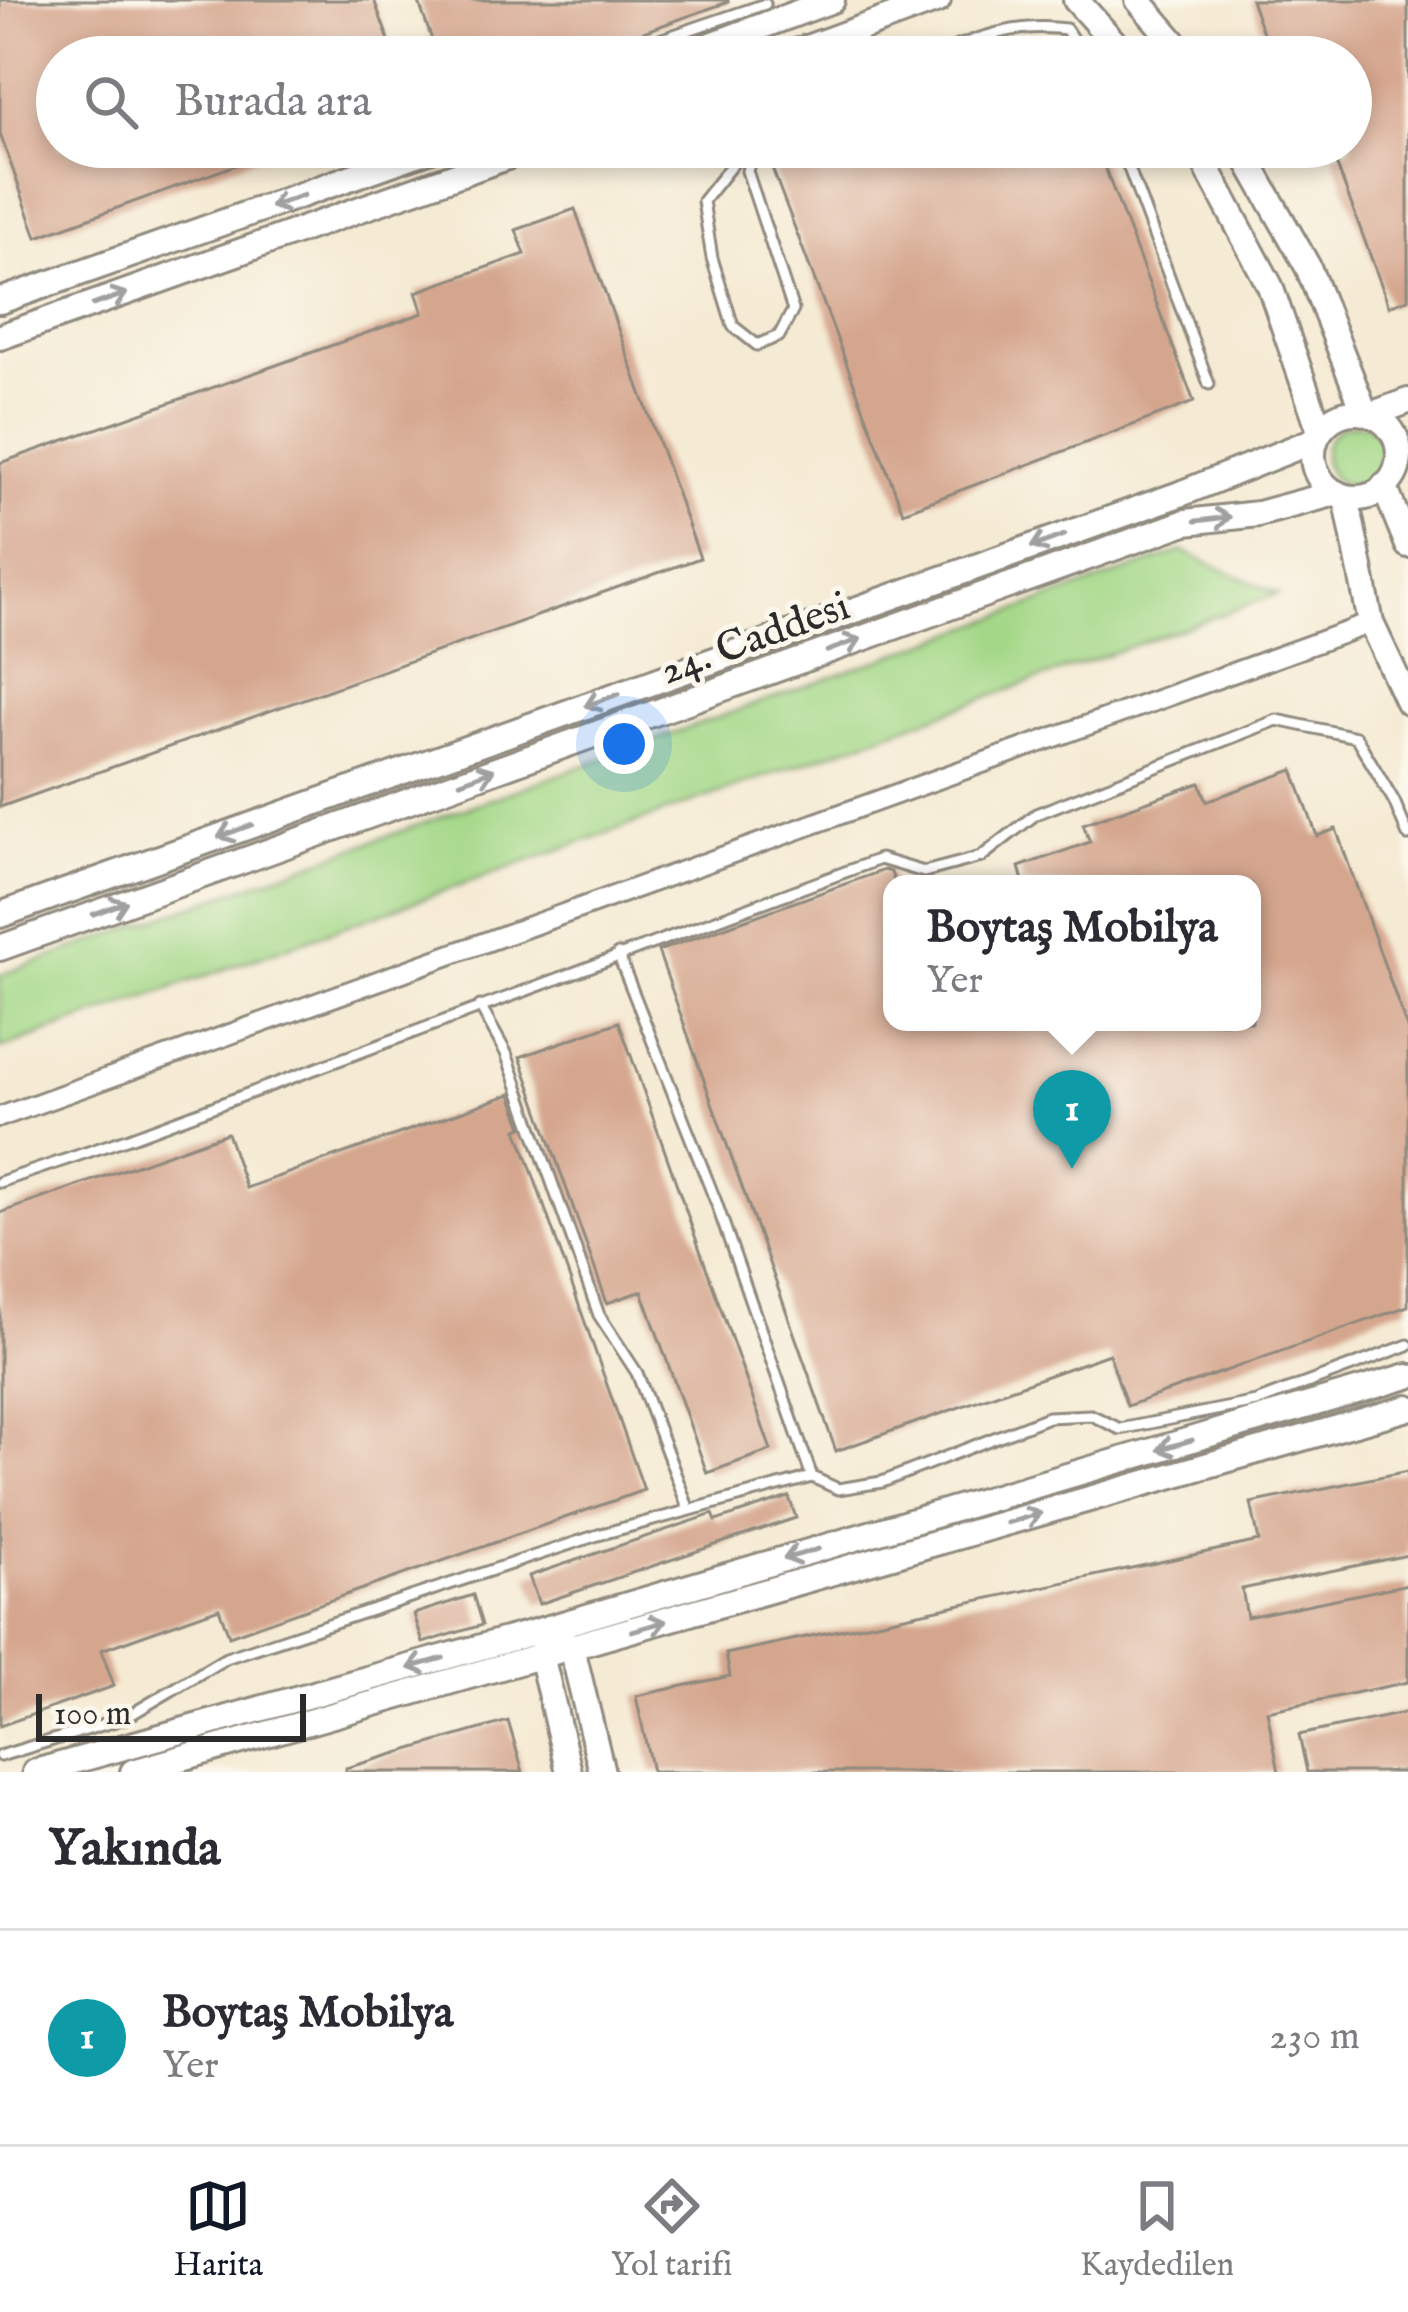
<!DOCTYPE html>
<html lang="tr">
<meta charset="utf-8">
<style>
body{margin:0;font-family:"IM FELL English",serif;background:#f7f7f7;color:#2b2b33}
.scale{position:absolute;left:36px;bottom:30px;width:270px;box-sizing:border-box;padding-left:12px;border:6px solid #2b2b2b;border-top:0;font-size:33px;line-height:42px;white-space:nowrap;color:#2b2b2b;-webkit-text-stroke:9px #fbf7ec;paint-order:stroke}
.you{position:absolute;left:624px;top:744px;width:42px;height:42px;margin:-30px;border:9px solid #fff;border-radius:50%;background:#1a73e8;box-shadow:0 0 0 18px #1a73e833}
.badge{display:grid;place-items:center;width:78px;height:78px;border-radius:50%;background:#111827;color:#fff;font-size:39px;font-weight:700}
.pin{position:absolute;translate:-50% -99px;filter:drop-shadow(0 3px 6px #0008)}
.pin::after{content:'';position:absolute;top:63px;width:42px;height:36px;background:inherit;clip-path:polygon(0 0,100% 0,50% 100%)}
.popup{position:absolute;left:883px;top:875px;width:378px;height:156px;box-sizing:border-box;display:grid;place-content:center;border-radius:24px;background:#fff;filter:drop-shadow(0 3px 9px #0005);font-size:39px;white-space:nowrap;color:#7c7c81}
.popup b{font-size:45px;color:#2b2b33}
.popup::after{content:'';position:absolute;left:50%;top:100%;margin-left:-24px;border:24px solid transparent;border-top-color:#fff}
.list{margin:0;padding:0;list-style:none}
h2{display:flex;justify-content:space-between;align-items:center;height:156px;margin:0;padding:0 48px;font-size:51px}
h2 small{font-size:39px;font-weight:400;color:#7c7c81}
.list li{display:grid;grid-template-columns:78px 1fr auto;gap:36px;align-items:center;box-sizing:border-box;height:216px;padding:0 48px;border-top:3px solid #e1e1e2}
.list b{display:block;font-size:45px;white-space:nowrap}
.list p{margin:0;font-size:39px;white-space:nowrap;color:#7c7c81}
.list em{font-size:39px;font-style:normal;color:#7c7c81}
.icon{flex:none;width:66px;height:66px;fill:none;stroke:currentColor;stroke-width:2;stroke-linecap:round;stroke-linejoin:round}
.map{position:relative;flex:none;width:1408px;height:1772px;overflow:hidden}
.search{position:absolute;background:#fff;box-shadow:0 6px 18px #0003;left:36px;right:36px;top:36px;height:132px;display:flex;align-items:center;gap:30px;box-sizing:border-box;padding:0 42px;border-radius:66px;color:#7c7c81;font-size:45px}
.sheet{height:372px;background:#fff}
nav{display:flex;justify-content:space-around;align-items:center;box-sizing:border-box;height:168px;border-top:3px solid #e1e1e2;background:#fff;font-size:33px;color:#7c7c81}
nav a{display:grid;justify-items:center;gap:6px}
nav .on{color:#111827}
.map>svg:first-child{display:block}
</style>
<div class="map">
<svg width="1408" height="1772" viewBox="0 0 1408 1772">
<rect width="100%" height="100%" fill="#fbf7ec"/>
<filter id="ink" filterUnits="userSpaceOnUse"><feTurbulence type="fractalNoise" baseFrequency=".00833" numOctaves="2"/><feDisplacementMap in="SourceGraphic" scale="24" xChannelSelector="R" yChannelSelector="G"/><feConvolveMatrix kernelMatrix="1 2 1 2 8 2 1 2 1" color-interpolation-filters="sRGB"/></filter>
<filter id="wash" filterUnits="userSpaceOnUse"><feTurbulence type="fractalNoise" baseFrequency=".004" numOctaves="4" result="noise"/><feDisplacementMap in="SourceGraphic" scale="48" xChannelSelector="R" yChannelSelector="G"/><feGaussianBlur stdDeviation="2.7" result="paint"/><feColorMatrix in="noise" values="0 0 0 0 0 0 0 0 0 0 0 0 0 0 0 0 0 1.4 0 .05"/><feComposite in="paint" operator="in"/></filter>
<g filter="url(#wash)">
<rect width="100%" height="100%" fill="#f5ead3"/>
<g fill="#a4d888" stroke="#68825a" stroke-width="3">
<circle cx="1355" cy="455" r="31"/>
<polygon points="1182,551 1278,594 0,1049 0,975"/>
</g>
<g id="blocks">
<g fill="#d5a68e">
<polygon points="0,0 374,0 395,57 57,57 57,147 280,149 37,237 0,134"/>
<polygon points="418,0 728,0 728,2 573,57 438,57"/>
<polygon points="1251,0 1408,0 1408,299 1389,306 1333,155 1351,149 1351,57 1272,57"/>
<polygon points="803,147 1097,147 1194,402 903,512 769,160"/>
<polygon points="575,209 700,558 0,807 0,463 423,313 416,292 525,254 516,230"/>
<polygon points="1293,770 1317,836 1336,829 1408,1031 1408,1306 1127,1406 1109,1354 836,1451 658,951 884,870 891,872 895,884 892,884 892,1022 1252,1022 1252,884 1024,884 1019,867 1090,842 1083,824 1200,783 1207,801"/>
<polygon points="619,1022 771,1450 707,1473 642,1291 607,1303 520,1057"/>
<polygon points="511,1094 523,1127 517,1129 644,1490 229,1636 219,1608 101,1650 114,1686 0,1726 0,1213 227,1133 246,1188"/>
<polygon points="1408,1471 1408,1555 1242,1589 1247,1617 1408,1584 1408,1682 1267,1711 1279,1772 652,1772 636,1696 730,1676 726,1654 1259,1541 1251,1503"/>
<polygon points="789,1497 796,1518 539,1604 529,1576 713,1514 716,1521"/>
<polygon points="473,1595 482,1625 423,1643 414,1614"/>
<polygon points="1408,1712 1408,1772 1307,1772 1299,1735"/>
<polygon points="508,1721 523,1772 346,1772 346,1768"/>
</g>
</g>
</g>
<g filter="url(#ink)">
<use href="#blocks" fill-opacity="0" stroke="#908a7f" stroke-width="3"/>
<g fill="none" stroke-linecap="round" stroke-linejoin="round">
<defs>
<g id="service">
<polyline points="609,57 765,4"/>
<path d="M930 57C976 38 1016 22 1066 29L1084 57"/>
<polygon points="754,147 747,171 793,310 779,336 757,345 733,326 712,258 703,201 734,162"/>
<polyline points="1121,147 1209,384"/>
<polyline points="618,954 716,1202 812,1477"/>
<polyline points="480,1006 506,1053 599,1315 637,1373 689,1510"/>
<polyline points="0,1182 129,1138 880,859 924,872 981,857 1036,814 1277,720 1356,737 1394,801 1408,835"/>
<polyline points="0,1756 125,1718 226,1658 598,1535 812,1477 838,1489 882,1482 1048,1417 1091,1415 1120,1429 1256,1402 1408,1345"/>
</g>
<polyline id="minor" points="0,1117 1371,623"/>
<g id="tertiary">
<polyline points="1076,0 1127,57"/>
<polyline points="1138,0 1187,57"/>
<polyline points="679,57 832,0"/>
<polyline points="782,57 938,0"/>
<polyline points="1196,147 1270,286 1320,431"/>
<polyline points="1240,147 1308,267 1365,413"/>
<polyline points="0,301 437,147"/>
<polyline points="0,337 535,147"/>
<circle cx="1356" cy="455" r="43"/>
<polyline points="1370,415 1408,401"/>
<polyline points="1384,486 1408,545"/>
<polyline points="1346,497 1371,623 1408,702"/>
<polyline points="0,915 1180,494 1315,440"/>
<polyline points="0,948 1186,522 1258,514 1336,493"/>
<polyline points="35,1772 549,1628 1408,1376"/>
<polyline points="133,1772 1408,1408"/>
<polyline points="569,1772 541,1655 549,1628 572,1648 602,1772"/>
</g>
</defs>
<use href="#service" stroke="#908a7f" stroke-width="15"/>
<use href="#minor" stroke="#908a7f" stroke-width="24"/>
<use href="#tertiary" stroke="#908a7f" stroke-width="30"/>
<use href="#service" stroke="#fff" stroke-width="9"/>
<use href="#minor" stroke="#fff" stroke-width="18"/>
<use href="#tertiary" stroke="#fff" stroke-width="24"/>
</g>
<defs><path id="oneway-shaft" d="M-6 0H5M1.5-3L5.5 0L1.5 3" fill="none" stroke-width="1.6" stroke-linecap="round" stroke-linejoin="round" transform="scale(3)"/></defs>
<g stroke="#a0a0a0">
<use href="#oneway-shaft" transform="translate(287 201) rotate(161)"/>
<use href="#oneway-shaft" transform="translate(110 299) rotate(-19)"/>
<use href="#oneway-shaft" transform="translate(1213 519) rotate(-7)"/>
<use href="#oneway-shaft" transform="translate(1048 541) rotate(160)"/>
<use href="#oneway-shaft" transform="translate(844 645) rotate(-20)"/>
<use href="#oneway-shaft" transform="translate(602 700) rotate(160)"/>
<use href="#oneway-shaft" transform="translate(477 776) rotate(-20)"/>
<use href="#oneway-shaft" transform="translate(235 831) rotate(160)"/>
<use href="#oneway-shaft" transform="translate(110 908) rotate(-20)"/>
<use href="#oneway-shaft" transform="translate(1175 1445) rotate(164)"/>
<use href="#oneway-shaft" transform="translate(1024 1518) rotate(-16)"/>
<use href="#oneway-shaft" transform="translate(801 1554) rotate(164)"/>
<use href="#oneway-shaft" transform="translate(649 1626) rotate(-16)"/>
<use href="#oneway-shaft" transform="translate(426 1663) rotate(164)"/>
</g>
</g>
<g text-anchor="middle" stroke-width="10" stroke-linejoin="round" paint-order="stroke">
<g font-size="42" fill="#2b2b2b" stroke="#fbf7ec">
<text transform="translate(754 636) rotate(-20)" y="15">24. Caddesi</text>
</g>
</g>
</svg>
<div class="scale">100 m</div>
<div class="you"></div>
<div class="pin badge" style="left:1072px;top:1169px;background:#0f9aa8">1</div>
<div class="popup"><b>Boytaş Mobilya</b>Yer</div>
<div class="search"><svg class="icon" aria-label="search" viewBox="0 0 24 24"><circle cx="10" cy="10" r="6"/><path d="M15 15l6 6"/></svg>Burada ara</div>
</div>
<section class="sheet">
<h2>Yakında<small></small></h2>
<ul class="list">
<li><span class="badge" style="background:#0f9aa8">1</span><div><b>Boytaş Mobilya</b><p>Yer</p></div><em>230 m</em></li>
</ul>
</section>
<nav>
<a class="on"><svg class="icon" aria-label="map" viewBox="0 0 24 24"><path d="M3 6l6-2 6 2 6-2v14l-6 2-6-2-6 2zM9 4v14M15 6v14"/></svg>Harita</a>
<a><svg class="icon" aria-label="directions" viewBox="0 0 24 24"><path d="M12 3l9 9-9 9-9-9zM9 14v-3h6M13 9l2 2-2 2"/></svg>Yol tarifi</a>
<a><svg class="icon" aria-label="saved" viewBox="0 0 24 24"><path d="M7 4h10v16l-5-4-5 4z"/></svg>Kaydedilen</a>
</nav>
